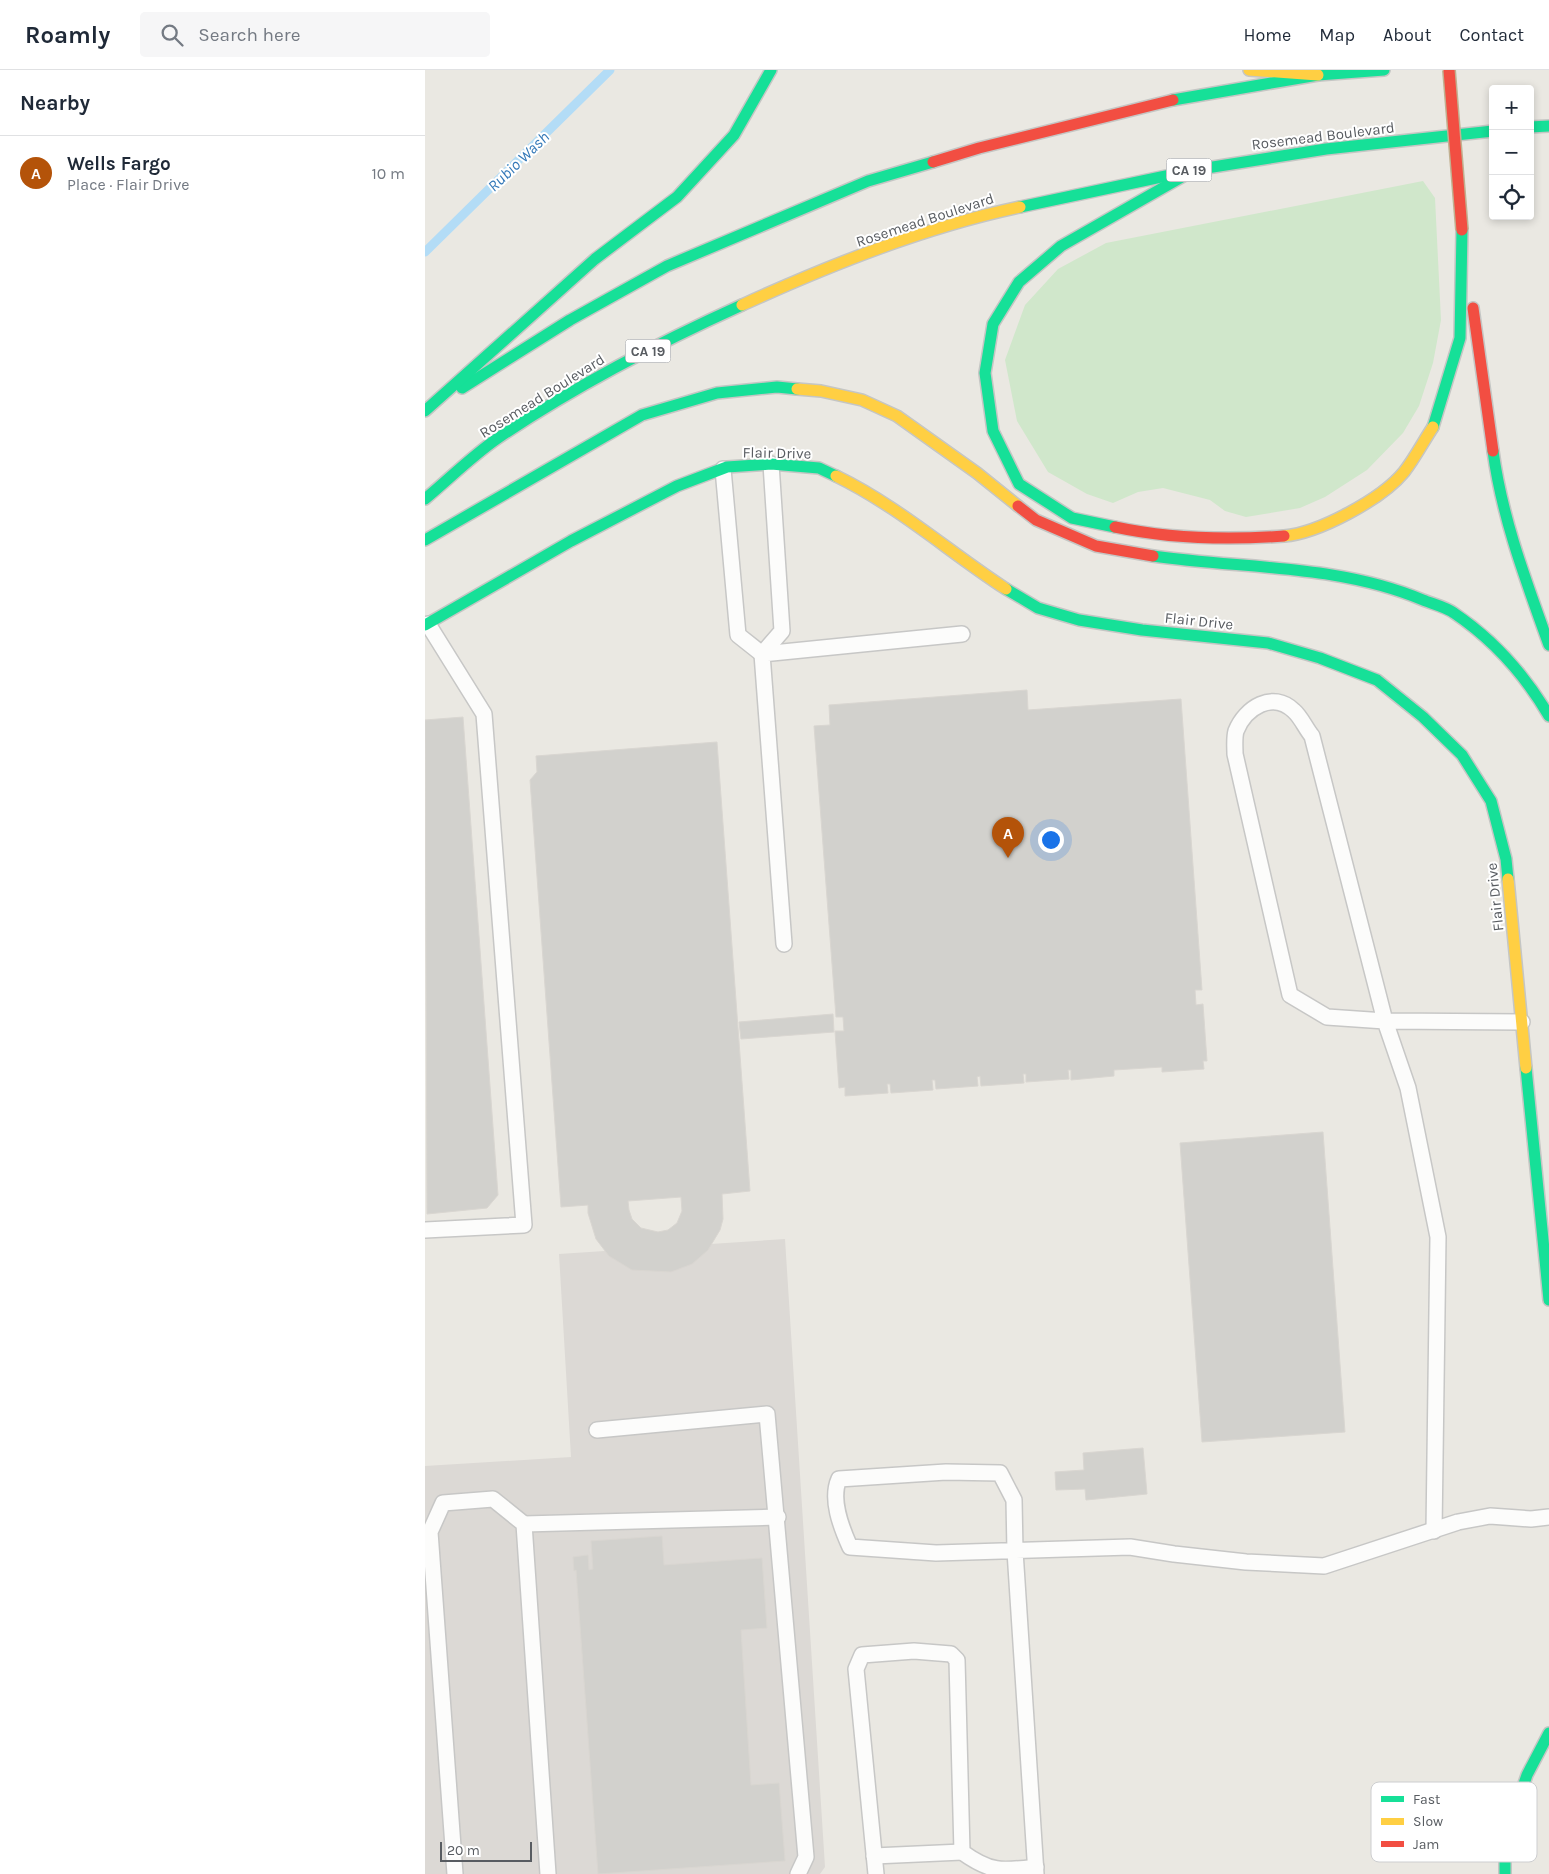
<!DOCTYPE html>
<meta charset="utf-8">
<style>
body{margin:0;font-family:Karla,sans-serif;background:#f6f6f7;color:#1f2937}
.controls{position:absolute;right:15px;top:15px;display:grid;overflow:hidden;border-radius:5px;box-shadow:0 2px 8px #0003}
.controls button{width:45px;height:45px;display:grid;place-items:center;padding:0;border:0;border-bottom:1px solid #e0e1e3;background:#fff;color:#1f2937;font:25px sans-serif}
.scale{position:absolute;left:15px;bottom:12px;width:92px;box-sizing:border-box;padding-left:5px;border:2px solid #585c61;border-top:0;font-size:14px;line-height:18px;white-space:nowrap;color:#585c61;-webkit-text-stroke:4px #fff;paint-order:stroke}
.you{position:absolute;left:625px;top:769px;width:18px;height:18px;margin:-12px;border:4px solid #fff;border-radius:50%;background:#1a73e8;box-shadow:0 0 0 8px #1a73e833}
.badge{display:grid;place-items:center;width:32px;height:32px;border-radius:50%;background:#b45309;color:#fff;font-size:16px;font-weight:700}
.pin{position:absolute;translate:-50% -41px;filter:drop-shadow(0 1px 2px #0008)}
.pin::after{content:'';position:absolute;top:26px;width:18px;height:15px;background:inherit;clip-path:polygon(0 0,100% 0,50% 100%)}
.list{margin:0;padding:0;list-style:none}
h2{display:flex;justify-content:space-between;align-items:center;height:65px;margin:0;padding:0 20px;font-size:21px}
h2 small{font-size:16px;font-weight:400;color:#747a83}
.list li{display:grid;grid-template-columns:32px 1fr auto;gap:15px;align-items:center;box-sizing:border-box;height:75px;padding:0 20px;border-top:1px solid #e0e1e3}
.list b{display:block;font-size:19px;white-space:nowrap}
.list p{margin:0;font-size:16px;white-space:nowrap;color:#747a83}
.list em{font-size:16px;font-style:normal;color:#747a83}
.icon{flex:none;width:28px;height:28px;fill:none;stroke:currentColor;stroke-width:2;stroke-linecap:round;stroke-linejoin:round}
.map{position:relative;flex:none;width:1124px;height:1804px;overflow:hidden}
header{display:flex;align-items:center;gap:30px;box-sizing:border-box;height:70px;padding:0 25px;background:#fff;border-bottom:1px solid #e0e1e3}
header strong{font-size:24px}
nav{display:flex;gap:28px;margin-inline-start:auto;font-size:18px}
.search{width:350px;height:45px;background:#f6f6f7;display:flex;align-items:center;gap:12px;box-sizing:border-box;padding:0 18px;border-radius:5px;color:#747a83;font-size:19px}
main{display:flex}
aside{flex:1;background:#fff}
.map>svg:first-child{display:block}
</style>
<header>
<strong>Roamly</strong>
<div class="search"><svg class="icon" aria-label="search" viewBox="0 0 24 24"><circle cx="10" cy="10" r="6"/><path d="M15 15l6 6"/></svg>Search here</div>
<nav><a>Home</a><a>Map</a><a>About</a><a>Contact</a></nav>
</header>
<main>
<aside>
<h2>Nearby<small></small></h2>
<ul class="list">
<li><span class="badge">A</span><div><b>Wells Fargo</b><p>Place · Flair Drive</p></div><em>10 m</em></li>
</ul>
</aside>
<div class="map">
<svg width="1124" height="1804" viewBox="0 0 1124 1804">
<rect width="100%" height="100%" fill="#eae8e2"/>
<polygon fill="#dcd9d5" points="360,1169 400,1797 395,1804 0,1804 0,1396 146,1387 134,1184"/>
<polygon fill="#d0e7cb" points="998,111 1010,128 1016,250 1008,293 994,336 978,363 942,400 900,427 875,438 821,447 800,441 785,430 738,418 713,422 688,433 662,424 623,402 592,351 580,290 600,235 633,199 681,173"/>
<g fill="none" stroke-linecap="round" stroke-linejoin="round">
<polyline stroke="#b3dcf6" stroke-width="9" points="0,182 185,0"/>
</g>
<g fill="#d2d1cd" stroke="#d9d6d1" fill-rule="evenodd">
<polygon points="602,620 603,640 756,629 777,920 770,920 771,935 778,934 782,991 778,991 779,999 737,1002 737,997 689,1000 689,1006 646,1010 646,1000 643,1000 644,1009 601,1012 601,1004 598,1004 599,1013 556,1016 555,1006 552,1007 553,1016 511,1019 510,1010 507,1010 508,1020 466,1023 465,1014 462,1014 463,1023 420,1026 420,1017 414,1018 410,961 419,961 418,947 411,947 389,656 405,655 404,635"/>
<polygon points="38,647 73,1125 62,1138 2,1144 0,650"/>
<path d="M292 672 325 1121 297 1124 298 1149 295 1160 283 1180 267 1194 246 1202 207 1200 184 1186 171 1169 163 1143V1135L136 1137 105 710 112 702 111 686ZM256 1127 257 1141 252 1153 243 1160 233 1162 216 1158 207 1149 204 1140 203 1131Z"/>
<polygon points="408,944 409,962 316,969 314,952"/>
<polygon points="898,1062 920,1362 777,1372 755,1073"/>
<polygon points="718,1378 722,1424 661,1430 660,1419 631,1420 630,1402 659,1400 658,1383"/>
<polygon points="237,1466 239,1495 337,1488 342,1558 316,1560 326,1715 354,1713 360,1791 173,1804 151,1500 149,1501 148,1487 163,1485 164,1500 168,1499 166,1471"/>
</g>
<g fill="none" stroke-linecap="round" stroke-linejoin="round">
<defs>
<g id="lane">
<polyline points="298,399 313,565 337,584 357,561 346,394"/>
<polyline points="359,874 337,584 537,564"/>
<polyline points="0,1160 99,1155 59,644 3,554"/>
<polyline points="172,1360 342,1344 381,1787 373,1804"/>
<polyline points="99,1454 353,1447"/>
<path d="M1009 1461 1013 1167 983 1018 960 951 887 666C881 659 876 647 869 641 848 620 820 638 811 661 809 668 810 677 810 684L865 925 902 947 960 951 1097 952"/>
<polyline points="449,1786 537,1782"/>
<polyline points="30,1804 5,1462 18,1433 68,1429 99,1454 123,1804"/>
<path d="M451 1804 431 1599 437 1585 489 1581 526 1584 532 1590 537 1782C566 1803 577 1801 611 1797"/>
<path d="M611 1804 590 1481 589 1430 575 1403 521 1402 414 1409C405 1429 416 1457 425 1477L511 1483 705 1477 749 1484 821 1492 899 1496 1033 1452 1065 1446 1106 1449 1124 1447"/>
</g>
<g id="fast">
<polyline points="748,30 893,5 959,0"/>
<polyline points="1105,57 1124,56"/>
<polyline points="595,137 769,100 901,79 1068,61"/>
<polyline points="37,318 145,250 242,196 443,111 508,92"/>
<polyline points="0,341 170,189 252,127 309,65 346,0"/>
<polyline points="1008,357 1035,268 1037,160"/>
<path d="M1068 381C1077 448 1101 511 1124 575"/>
<path d="M0 429C24 409 47 386 73 368 150 316 233 273 317 235"/>
<polyline points="690,457 647,448 594,414 568,361 560,303 568,254 594,212 636,176 769,100"/>
<polyline points="0,470 217,345 292,323 352,317 372,319"/>
<path d="M728 486C818 499 913 494 998 530 1008 534 1021 537 1029 543 1069 570 1100 605 1124 646"/>
<polyline points="581,519 613,538 654,550 717,560 843,573 895,588 952,610 998,647 1037,685 1066,731 1081,789 1083,809"/>
<polyline points="0,555 146,471 252,416 302,397 346,394 394,398 411,406"/>
<polyline points="1101,998 1124,1230"/>
<polyline points="1080,1804 1080,1769 1102,1705 1124,1663"/>
</g>
<g id="slow">
<polyline points="824,0 893,5"/>
<path d="M317 235C405 195 500 157 595 137"/>
<polyline points="372,319 396,321 437,330 472,346 552,403 593,436"/>
<path d="M411 406C473 436 524 482 581 519"/>
<path d="M859 466C894 463 957 429 979 402 990 388 998 372 1008 357"/>
<polyline points="1083,809 1101,998"/>
</g>
<g id="jam">
<polyline points="508,92 554,78 748,30"/>
<polyline points="1048,238 1068,381"/>
<polyline points="593,436 611,450 671,476 728,486"/>
<path d="M690 457C746 469 803 470 859 466"/>
</g>
</defs>
<use href="#lane" stroke="#c7c7c6" stroke-width="18"/>
<use href="#fast" stroke="#c5c6c4" stroke-width="14"/>
<use href="#slow" stroke="#c5c6c4" stroke-width="14"/>
<use href="#jam" stroke="#c5c6c4" stroke-width="14"/>
<use href="#lane" stroke="#fcfcfb" stroke-width="15"/>
<use href="#fast" stroke="#16e098" stroke-width="11"/>
<use href="#slow" stroke="#ffcf43" stroke-width="11"/>
<use href="#jam" stroke="#f24e42" stroke-width="11"/>
<defs>
<polyline id="jam-bridge" points="1024,0 1037,160"/>
</defs>
<use href="#jam-bridge" stroke="#c1b090" stroke-width="14" stroke-linecap="butt"/>
<use href="#jam-bridge" stroke="#f24e42" stroke-width="11"/>
</g>
<g text-anchor="middle" stroke-width="4" stroke-linejoin="round" paint-order="stroke">
<g fill="#fff" stroke="#8a8d90" stroke-width="1">
<rect x="741.5" y="88.5" width="45" height="23" rx="4"/>
<rect x="200.5" y="269.5" width="45" height="23" rx="4"/>
</g>
<g font-size="14" font-weight="bold" fill="#585c61">
<text x="764" y="105">CA 19</text>
<text x="223" y="286">CA 19</text>
</g>
<g font-size="15" fill="#585c61" stroke="#fff">
<text transform="translate(898 66) rotate(-7)" y="5">Rosemead Boulevard</text>
<text transform="translate(500 150) rotate(-18)" y="5">Rosemead Boulevard</text>
<text transform="translate(117 326) rotate(-32)" y="5">Rosemead Boulevard</text>
<text transform="translate(352 383) rotate(1)" y="5">Flair Drive</text>
<text transform="translate(774 551) rotate(6)" y="5">Flair Drive</text>
<text transform="translate(1070 827) rotate(-96)" y="5">Flair Drive</text>
</g>
<g font-size="16" font-style="italic" fill="#3378b8" stroke="#fff">
<text transform="translate(93 91) rotate(-44)" y="6">Rubio Wash</text>
</g>
</g>
<rect x="946" y="1712" width="166" height="80" rx="8" fill="#fff" stroke="#cdced0" stroke-width="1"/>
<rect x="956" y="1726" width="23" height="6" fill="#16e098"/>
<rect x="956" y="1748" width="23" height="7" fill="#ffcf43"/>
<rect x="956" y="1771" width="23" height="6" fill="#f24e42"/>
<g font-size="14" fill="#585c61">
<text x="988" y="1734">Fast</text>
<text x="988" y="1756">Slow</text>
<text x="988" y="1779">Jam</text>
</g>
</svg>
<div class="controls">
<button>+</button>
<button>−</button>
<button><svg class="icon" aria-label="locate" viewBox="0 0 24 24"><circle cx="12" cy="12" r="6"/><path d="M12 2v4M12 18v4M2 12h4M18 12h4"/></svg></button>
</div>
<div class="scale">20 m</div>
<div class="you"></div>
<div class="pin badge" style="left:583px;top:788px">A</div>
</div>
</main>
